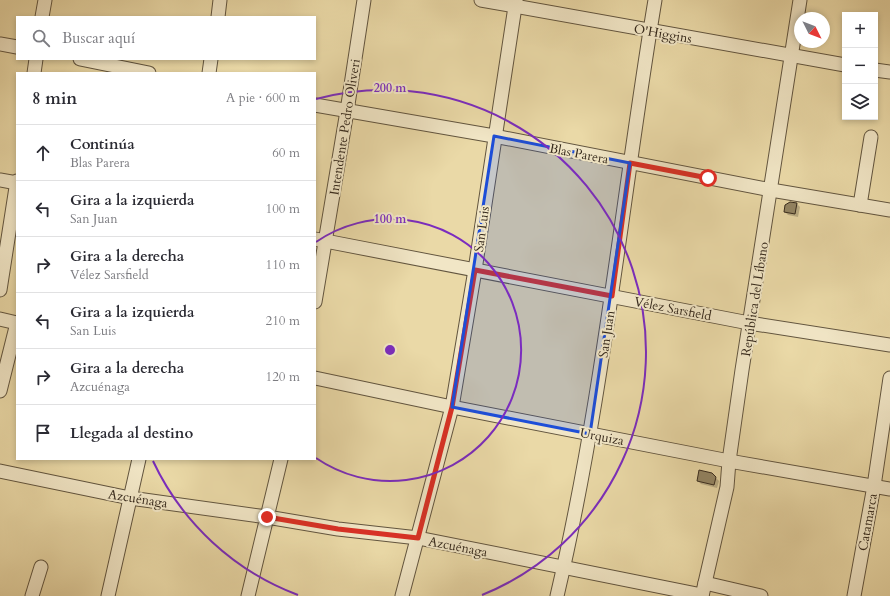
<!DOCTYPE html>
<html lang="es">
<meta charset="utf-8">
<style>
body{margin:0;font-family:Cardo,serif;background:#f7f7f7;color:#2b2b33}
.controls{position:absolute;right:12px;top:12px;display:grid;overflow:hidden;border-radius:0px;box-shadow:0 2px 6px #0003}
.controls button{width:36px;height:36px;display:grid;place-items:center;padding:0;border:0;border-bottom:1px solid #e1e1e2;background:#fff;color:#2b2b33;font:20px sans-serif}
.compass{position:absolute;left:794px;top:12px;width:36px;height:36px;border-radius:50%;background:#fff;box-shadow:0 2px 6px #0003;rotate:132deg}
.stop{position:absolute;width:12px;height:12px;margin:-9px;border:3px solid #d93025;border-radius:50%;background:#fff}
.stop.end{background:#d93025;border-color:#fff;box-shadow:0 1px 4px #0008}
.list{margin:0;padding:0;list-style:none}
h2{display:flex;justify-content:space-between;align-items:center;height:52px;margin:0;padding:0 16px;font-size:17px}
h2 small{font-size:13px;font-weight:400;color:#7c7c81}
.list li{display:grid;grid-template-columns:26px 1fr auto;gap:12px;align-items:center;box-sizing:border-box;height:56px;padding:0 16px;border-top:1px solid #e1e1e2}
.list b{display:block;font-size:15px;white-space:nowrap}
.list p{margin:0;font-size:13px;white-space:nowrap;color:#7c7c81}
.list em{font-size:13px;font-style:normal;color:#7c7c81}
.icon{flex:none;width:22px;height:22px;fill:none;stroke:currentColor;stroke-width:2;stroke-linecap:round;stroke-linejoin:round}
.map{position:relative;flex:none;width:890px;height:596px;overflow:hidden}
.search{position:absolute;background:#fff;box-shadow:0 2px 6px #0003;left:16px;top:16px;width:300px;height:44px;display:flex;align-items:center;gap:10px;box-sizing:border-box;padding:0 14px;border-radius:0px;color:#7c7c81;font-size:15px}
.panel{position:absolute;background:#fff;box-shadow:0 2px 6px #0003;left:16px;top:72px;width:300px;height:388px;border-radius:0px}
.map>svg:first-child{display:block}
</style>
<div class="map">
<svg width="890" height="596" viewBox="0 0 890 596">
<rect width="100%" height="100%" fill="#ead9a7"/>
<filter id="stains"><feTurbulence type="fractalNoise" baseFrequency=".005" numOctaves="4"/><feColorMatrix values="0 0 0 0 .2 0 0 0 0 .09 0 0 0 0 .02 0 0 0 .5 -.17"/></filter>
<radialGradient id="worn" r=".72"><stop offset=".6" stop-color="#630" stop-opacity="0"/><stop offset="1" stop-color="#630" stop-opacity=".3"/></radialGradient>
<g fill="#0003">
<polygon points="790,203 797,204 800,207 798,217 788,215 785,212"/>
<polygon points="715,477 719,481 717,488 701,484 698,481"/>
</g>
<g fill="#938564" stroke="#35291c">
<polygon points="790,202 797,203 795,214 784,212 785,205"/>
<polygon points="699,470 712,473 716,477 714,485 697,481"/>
</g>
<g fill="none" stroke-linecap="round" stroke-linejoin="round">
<defs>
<g id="minor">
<polyline points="481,0 845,65"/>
<polyline points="42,17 45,0"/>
<polyline points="218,17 220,0"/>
<polyline points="0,44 17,47"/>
<polyline points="80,59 149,73"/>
<polyline points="875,70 890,72"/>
<polyline points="34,73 36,59"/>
<polyline points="209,73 211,59"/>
<polyline points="315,105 494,136 771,190 890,210"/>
<polyline points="0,180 17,183"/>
<polyline points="860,205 871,137"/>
<polyline points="315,239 749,323 890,345"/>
<polyline points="0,290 17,181"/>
<polyline points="315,302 347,111 364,0"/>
<polyline points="0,319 17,323"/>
<polyline points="315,378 452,407 729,461 890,489"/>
<polyline points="0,391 17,323"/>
<polyline points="0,471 130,498 267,517 338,529 418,538 702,595"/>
<polyline points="705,583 761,596"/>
<polyline points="32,596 41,567"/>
<polyline points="108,596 139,459"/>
<polyline points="248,596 281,459"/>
<polyline points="402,596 452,407 475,270 516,0"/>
<path d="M557 596C603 400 622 199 655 0"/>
<polyline points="702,596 727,487 729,461 742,370 800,0"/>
<polyline points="854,596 874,486 890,378"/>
</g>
</defs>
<use href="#minor" stroke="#62553f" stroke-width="15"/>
<use href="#minor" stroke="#f1e6c6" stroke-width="13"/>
</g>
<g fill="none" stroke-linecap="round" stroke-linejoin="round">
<polyline stroke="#d93025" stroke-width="5" points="267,517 338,529 418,538 452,407 475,270 612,296 630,163 708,178"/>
</g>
<path fill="#1d4ed8" fill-opacity="0.2" stroke="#1d4ed8" stroke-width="3" stroke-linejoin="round" d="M494 136 630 163 590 434 452 407Z"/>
<g fill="none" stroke="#7b2cbf" stroke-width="2">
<path d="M316 242A131 131 0 1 1 316 458"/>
<path d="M298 595A262 262 0 0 1 153 461M316 99A262 262 0 0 1 482 595"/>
</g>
<g text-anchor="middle" stroke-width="4" stroke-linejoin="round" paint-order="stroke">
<g font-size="13" fill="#35291c" stroke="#f1e6c6">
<text transform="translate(663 33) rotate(10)" y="5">O'Higgins</text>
<text transform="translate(344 127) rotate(-81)" y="5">Intendente Pedro Oliveri</text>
<text transform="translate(579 153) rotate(11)" y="5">Blas Parera</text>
<text transform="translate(481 229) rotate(-82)" y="5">San Luis</text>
<text transform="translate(754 299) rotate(-81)" y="5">República del Líbano</text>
<text transform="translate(673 308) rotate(11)" y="5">Vélez Sarsfield</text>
<text transform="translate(606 334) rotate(-81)" y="5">San Juan</text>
<text transform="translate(602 436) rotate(11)" y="5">Urquiza</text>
<text transform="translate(138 498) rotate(9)" y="5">Azcuénaga</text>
<text transform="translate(867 522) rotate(-80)" y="5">Catamarca</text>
<text transform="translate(458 546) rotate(11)" y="5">Azcuénaga</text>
</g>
</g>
<circle cx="390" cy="350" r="6" fill="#7b2cbf" stroke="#f1e6c6" stroke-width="2"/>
<g font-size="12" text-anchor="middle" font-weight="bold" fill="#7b2cbf" stroke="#f1e6c6" stroke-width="4" stroke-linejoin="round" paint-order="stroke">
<text x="390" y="92">200 m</text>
<text x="390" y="223">100 m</text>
</g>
<rect width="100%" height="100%" filter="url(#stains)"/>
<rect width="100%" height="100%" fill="url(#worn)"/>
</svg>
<div class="controls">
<button>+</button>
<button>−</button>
<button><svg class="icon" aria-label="layers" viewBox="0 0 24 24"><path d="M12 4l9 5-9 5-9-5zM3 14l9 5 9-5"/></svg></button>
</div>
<svg class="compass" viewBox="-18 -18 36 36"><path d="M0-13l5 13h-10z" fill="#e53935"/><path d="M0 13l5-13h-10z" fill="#7c7c81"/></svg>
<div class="stop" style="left:708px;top:178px"></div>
<div class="stop end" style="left:267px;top:517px"></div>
<div class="search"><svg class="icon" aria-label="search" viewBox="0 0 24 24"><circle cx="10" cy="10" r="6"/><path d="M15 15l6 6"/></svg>Buscar aquí</div>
<section class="panel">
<h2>8 min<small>A pie · 600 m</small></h2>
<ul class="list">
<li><svg class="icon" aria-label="ahead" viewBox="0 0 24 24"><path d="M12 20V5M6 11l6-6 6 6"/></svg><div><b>Continúa</b><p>Blas Parera</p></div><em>60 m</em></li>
<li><svg class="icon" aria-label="left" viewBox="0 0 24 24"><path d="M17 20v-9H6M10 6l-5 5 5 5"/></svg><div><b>Gira a la izquierda</b><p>San Juan</p></div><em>100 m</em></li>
<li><svg class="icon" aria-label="right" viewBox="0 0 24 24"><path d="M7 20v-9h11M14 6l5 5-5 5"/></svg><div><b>Gira a la derecha</b><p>Vélez Sarsfield</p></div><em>110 m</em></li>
<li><svg class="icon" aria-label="left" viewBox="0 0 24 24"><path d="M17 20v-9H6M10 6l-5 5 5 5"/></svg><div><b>Gira a la izquierda</b><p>San Luis</p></div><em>210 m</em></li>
<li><svg class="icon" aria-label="right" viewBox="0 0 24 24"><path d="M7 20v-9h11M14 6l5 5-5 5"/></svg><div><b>Gira a la derecha</b><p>Azcuénaga</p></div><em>120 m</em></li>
<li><svg class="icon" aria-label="arrive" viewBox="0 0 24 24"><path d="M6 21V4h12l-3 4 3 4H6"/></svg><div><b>Llegada al destino</b></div></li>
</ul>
</section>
</div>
